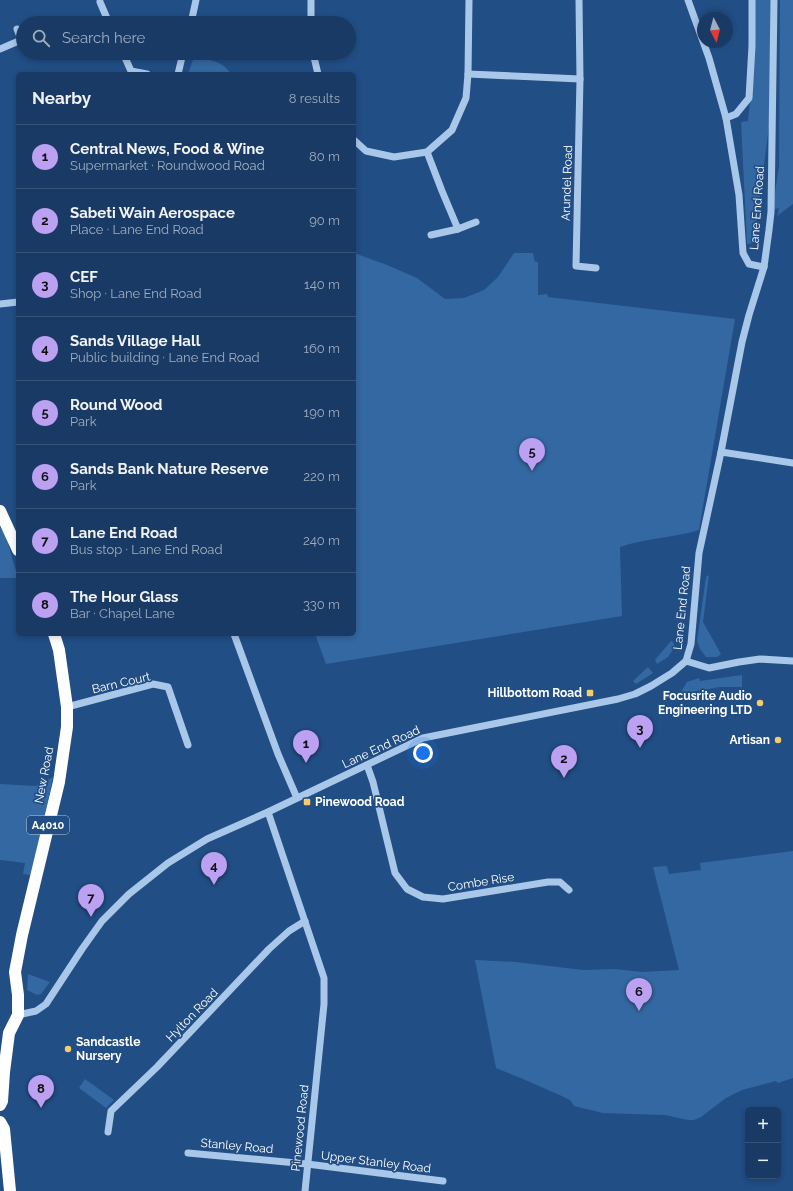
<!DOCTYPE html>
<meta charset="utf-8">
<style>
body{margin:0;font-family:Raleway,sans-serif;background:#22416a;color:#f1f3f6}
.controls{position:absolute;right:12px;bottom:12px;display:grid;overflow:hidden;border-radius:6px;box-shadow:0 2px 6px #0003}
.controls button{width:36px;height:36px;display:grid;place-items:center;padding:0;border:0;border-bottom:1px solid #375478;background:#193a64;color:#f1f3f6;font:20px sans-serif}
.compass{position:absolute;left:697px;top:12px;width:36px;height:36px;border-radius:50%;background:#193a64;box-shadow:0 2px 6px #0003;rotate:173deg}
.you{position:absolute;left:423px;top:753px;width:14px;height:14px;margin:-10px;border:3px solid #fff;border-radius:50%;background:#1a73e8;box-shadow:0 0 0 6px #1a73e833}
.badge{display:grid;place-items:center;width:26px;height:26px;border-radius:50%;background:#bca0f2;color:#111;font-size:13px;font-weight:700}
.pin{position:absolute;translate:-50% -33px;filter:drop-shadow(0 1px 2px #0008)}
.pin::after{content:'';position:absolute;top:21px;width:14px;height:12px;background:inherit;clip-path:polygon(0 0,100% 0,50% 100%)}
.list{margin:0;padding:0;list-style:none}
h2{display:flex;justify-content:space-between;align-items:center;height:52px;margin:0;padding:0 16px;font-size:17px}
h2 small{font-size:13px;font-weight:400;color:#9fadbf}
.list li{display:grid;grid-template-columns:26px 1fr auto;gap:12px;align-items:center;box-sizing:border-box;height:64px;padding:0 16px;border-top:1px solid #375478}
.list b{display:block;font-size:15px;white-space:nowrap}
.list p{margin:0;font-size:13px;white-space:nowrap;color:#9fadbf}
.list em{font-size:13px;font-style:normal;color:#9fadbf}
.icon{flex:none;width:22px;height:22px;fill:none;stroke:currentColor;stroke-width:2;stroke-linecap:round;stroke-linejoin:round}
.map{position:relative;flex:none;width:793px;height:1191px;overflow:hidden}
.search{position:absolute;background:#193a64;box-shadow:0 2px 6px #0003;left:16px;top:16px;width:340px;height:44px;display:flex;align-items:center;gap:10px;box-sizing:border-box;padding:0 14px;border-radius:22px;color:#9fadbf;font-size:15px}
.panel{position:absolute;background:#193a64;box-shadow:0 2px 6px #0003;left:16px;top:72px;width:340px;height:564px;border-radius:6px}
.map>svg:first-child{display:block}
</style>
<div class="map">
<svg width="793" height="1191" viewBox="0 0 793 1191">
<rect width="100%" height="100%" fill="#214e85"/>
<g fill="#3468a2">
<polygon points="755,0 771,0 770,118 754,243 747,244 741,122 748,121 753,71"/>
<polygon points="780,0 793,0 793,204 777,216 779,208 772,210 779,167"/>
<path d="M194 57C209 60 222 60 231 74H188Z"/>
<path d="M354 253 387 265 417 278 445 299 464 298 484 290 498 277 514 253H533L535 262H538V295L547 294 548 297 735 319 699 530C673 538 646 538 620 547L622 616 326 664 315 634H354Z"/>
<polygon points="0,527 5,533 18,578 0,578"/>
<polygon points="709,575 703,622 721,654 717,657 706,657 700,649 697,641 706,577"/>
<polygon points="671,641 673,642 675,647 668,657 657,664 655,660"/>
<polygon points="648,667 653,673 636,684 633,681"/>
<polygon points="742,675 742,687 720,687 685,693 681,692 687,682 699,678 700,681"/>
<polygon points="53,777 36,859 30,875 23,874 25,863 0,860 0,784 36,786"/>
<polygon points="793,851 793,1078 778,1083 776,1081 742,1090 726,1098 701,1117 694,1120 688,1120 665,1115 603,1113 574,1106 570,1100 564,1097 523,1079 496,1068 475,960 516,962 583,970 614,969 642,972 679,970 653,867 667,866 669,874 701,870 700,863"/>
<polygon points="28,974 50,982 41,994 37,995 27,990"/>
<polygon points="85,1079 114,1100 106,1108 79,1088"/>
</g>
<g fill="none" stroke-linecap="round" stroke-linejoin="round">
<g stroke="#a9c7e9" stroke-width="7">
<polyline points="311,0 311,23"/>
<polyline points="579,0 580,79 576,266 596,268"/>
<polyline points="688,0 709,58 726,118 739,195 743,253 749,264 764,267"/>
<polyline points="100,2 109,23"/>
<polyline points="191,23 196,0"/>
<polyline points="17,29 23,45"/>
<polyline points="0,49 21,40"/>
<polyline points="123,53 131,71 147,74"/>
<polyline points="313,53 318,74"/>
<polyline points="178,74 183,53"/>
<polyline points="468,74 580,79"/>
<polyline points="726,118 736,114 749,98 752,46 752,0"/>
<polyline points="354,140 366,151 394,157 427,152 452,130 466,98 468,74 469,0"/>
<polyline points="427,152 442,191 458,229"/>
<polyline points="431,235 458,229 476,222"/>
<polyline points="0,304 18,302"/>
<polyline points="721,452 793,463"/>
<polyline points="234,634 278,754 297,798"/>
<polyline points="686,661 709,668 739,662 760,659 793,661"/>
<polyline points="67,707 153,684 168,687 188,745"/>
<polyline points="367,765 373,782 395,873 407,889 423,897 443,899 548,882 560,882 569,890"/>
<polyline points="268,812 324,978 324,1004 305,1191"/>
<polyline points="18,1015 36,1011 46,1004 82,949 102,921 129,894 168,863 207,839 268,812 423,738 618,699 635,694 651,686 672,673 686,661 691,644 699,553 721,452 742,342 749,315 764,267 769,230 771,212 774,0"/>
<polyline points="108,1132 111,1111 157,1067 269,949 289,931 305,921"/>
<polyline points="188,1153 307,1164 443,1181"/>
</g>
<g stroke="#fff" stroke-width="12">
<polyline points="0,511 18,550"/>
<polyline points="0,1105 2,1101 4,1072 9,1033 18,1015 18,995 15,972 22,935 59,782 67,727 67,707 59,650 54,634"/>
<polyline points="0,1122 4,1129 10,1191"/>
</g>
</g>
<g fill="#f6cb6a" stroke="#214e85" stroke-width="1.5">
<rect x="586" y="689" width="8" height="8" rx="2"/>
<circle cx="760" cy="703" r="4"/>
<circle cx="778" cy="740" r="4"/>
<rect x="303" y="798" width="8" height="8" rx="2"/>
<circle cx="68" cy="1049" r="4"/>
</g>
<g text-anchor="middle" stroke-width="3.5" stroke-linejoin="round" paint-order="stroke">
<rect fill="#214e85" stroke="#bccada" stroke-width="1" x="27" y="816" width="42" height="18" rx="3"/>
<g font-size="11" font-weight="bold" fill="#fff">
<text x="48" y="829">A4010</text>
</g>
<g font-size="12" fill="#fff" stroke="#214e85">
<text transform="translate(567 183) rotate(-88)" y="4">Arundel Road</text>
<text transform="translate(757 208) rotate(-86)" y="4">Lane End Road</text>
<text transform="translate(682 608) rotate(-84)" y="4">Lane End Road</text>
<text transform="translate(121 683) rotate(-13)" y="4">Barn Court</text>
<text transform="translate(381 747) rotate(-25)" y="4">Lane End Road</text>
<text transform="translate(44 775) rotate(-79)" y="4">New Road</text>
<text transform="translate(481 882) rotate(-9)" y="4">Combe Rise</text>
<text transform="translate(192 1015) rotate(-46)" y="4">Hylton Road</text>
<text transform="translate(300 1128) rotate(-84)" y="4">Pinewood Road</text>
<text transform="translate(237 1146) rotate(5)" y="4">Stanley Road</text>
<text transform="translate(376 1162) rotate(7)" y="4">Upper Stanley Road</text>
</g>
<g font-size="12" font-weight="bold" fill="#fff" stroke="#214e85" text-anchor="end">
<text x="582" y="697">Hillbottom Road</text>
<text x="752" y="700">Focusrite Audio<tspan x="752" dy="14">Engineering LTD</tspan></text>
<text x="770" y="744">Artisan</text>
<text x="315" y="806" text-anchor="start">Pinewood Road</text>
<text x="76" y="1046" text-anchor="start">Sandcastle<tspan x="76" dy="14">Nursery</tspan></text>
</g>
</g>
</svg>
<div class="controls">
<button>+</button>
<button>−</button>
</div>
<svg class="compass" viewBox="-18 -18 36 36"><path d="M0-13l5 13h-10z" fill="#e53935"/><path d="M0 13l5-13h-10z" fill="#9fadbf"/></svg>
<div class="you"></div>
<div class="pin badge" style="left:306px;top:763px">1</div>
<div class="pin badge" style="left:564px;top:778px">2</div>
<div class="pin badge" style="left:640px;top:748px">3</div>
<div class="pin badge" style="left:214px;top:885px">4</div>
<div class="pin badge" style="left:532px;top:471px">5</div>
<div class="pin badge" style="left:639px;top:1011px">6</div>
<div class="pin badge" style="left:91px;top:917px">7</div>
<div class="pin badge" style="left:41px;top:1108px">8</div>
<div class="search"><svg class="icon" aria-label="search" viewBox="0 0 24 24"><circle cx="10" cy="10" r="6"/><path d="M15 15l6 6"/></svg>Search here</div>
<section class="panel">
<h2>Nearby<small>8 results</small></h2>
<ul class="list">
<li><span class="badge">1</span><div><b>Central News, Food &amp; Wine</b><p>Supermarket · Roundwood Road</p></div><em>80 m</em></li>
<li><span class="badge">2</span><div><b>Sabeti Wain Aerospace</b><p>Place · Lane End Road</p></div><em>90 m</em></li>
<li><span class="badge">3</span><div><b>CEF</b><p>Shop · Lane End Road</p></div><em>140 m</em></li>
<li><span class="badge">4</span><div><b>Sands Village Hall</b><p>Public building · Lane End Road</p></div><em>160 m</em></li>
<li><span class="badge">5</span><div><b>Round Wood</b><p>Park</p></div><em>190 m</em></li>
<li><span class="badge">6</span><div><b>Sands Bank Nature Reserve</b><p>Park</p></div><em>220 m</em></li>
<li><span class="badge">7</span><div><b>Lane End Road</b><p>Bus stop · Lane End Road</p></div><em>240 m</em></li>
<li><span class="badge">8</span><div><b>The Hour Glass</b><p>Bar · Chapel Lane</p></div><em>330 m</em></li>
</ul>
</section>
</div>
